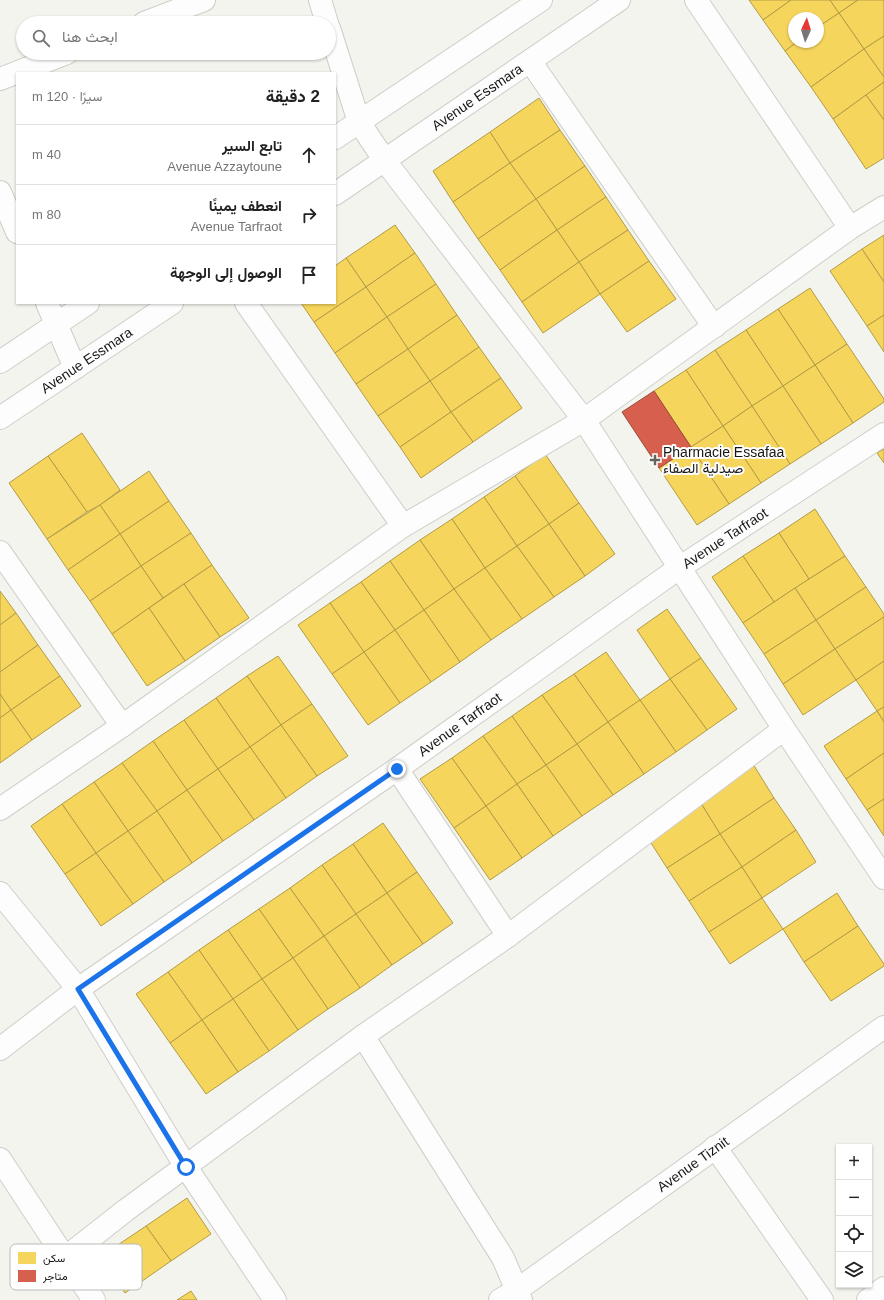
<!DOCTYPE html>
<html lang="ar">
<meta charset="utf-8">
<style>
body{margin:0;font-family:Arial,Vazirmatn,sans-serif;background:#f6f6f6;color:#222;direction:rtl}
.controls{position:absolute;right:12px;bottom:12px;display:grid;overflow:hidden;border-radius:0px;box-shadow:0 1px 3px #0004}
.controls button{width:36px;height:36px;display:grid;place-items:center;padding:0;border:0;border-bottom:1px solid #e0e0e0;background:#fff;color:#222;font:20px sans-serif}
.compass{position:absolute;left:788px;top:12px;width:36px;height:36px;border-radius:50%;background:#fff;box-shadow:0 1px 3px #0004;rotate:4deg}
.stop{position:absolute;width:12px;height:12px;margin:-9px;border:3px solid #1a73e8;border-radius:50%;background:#fff}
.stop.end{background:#1a73e8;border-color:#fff;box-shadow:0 1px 4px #0008}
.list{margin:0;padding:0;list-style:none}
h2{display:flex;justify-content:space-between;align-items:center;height:52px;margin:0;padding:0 16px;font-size:17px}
h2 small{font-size:13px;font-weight:400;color:#767676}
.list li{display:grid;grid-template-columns:26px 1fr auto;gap:12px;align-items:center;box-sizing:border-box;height:60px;padding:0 16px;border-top:1px solid #e0e0e0}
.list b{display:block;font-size:15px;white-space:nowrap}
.list p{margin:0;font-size:13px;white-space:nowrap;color:#767676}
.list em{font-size:13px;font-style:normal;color:#767676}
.icon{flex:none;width:22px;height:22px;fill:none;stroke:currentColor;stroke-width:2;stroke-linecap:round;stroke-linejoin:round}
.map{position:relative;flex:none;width:884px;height:1300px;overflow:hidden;direction:ltr}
.search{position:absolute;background:#fff;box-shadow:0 1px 3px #0004;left:16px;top:16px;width:320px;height:44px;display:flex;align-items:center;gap:10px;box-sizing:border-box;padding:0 14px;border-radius:22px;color:#767676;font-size:15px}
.panel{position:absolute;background:#fff;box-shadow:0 1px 3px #0004;left:16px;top:72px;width:320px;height:232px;border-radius:0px;direction:rtl}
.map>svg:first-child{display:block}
</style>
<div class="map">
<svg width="884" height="1300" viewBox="0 0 884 1300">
<rect width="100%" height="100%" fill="#f4f4ef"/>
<g fill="#f6d55c" stroke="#b39c46">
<polygon points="749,0 791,0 763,20"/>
<polygon points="791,0 830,0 839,13 818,27 818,18 794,18 794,42 797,42 785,51 763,20"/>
<polygon points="830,0 858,0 839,13"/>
<polygon points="858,0 884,0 884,36 864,49 839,13"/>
<polygon points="839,13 864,49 811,87 785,51 797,42 818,42 818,27"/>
<polygon points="884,36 884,77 864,49"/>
<polygon points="864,49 884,77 884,82 833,119 811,87"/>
<polygon points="884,82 884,120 866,95"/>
<polygon points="866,95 884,120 884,158 866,169 833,119"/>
<polygon points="539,98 560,130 510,163 490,132"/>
<polygon points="560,130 585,166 536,199 510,163"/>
<polygon points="490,132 510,163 453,202 433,171"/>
<polygon points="510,163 536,199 478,239 453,202"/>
<polygon points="585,166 606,197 557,230 536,199"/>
<polygon points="606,197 628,230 579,262 557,230"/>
<polygon points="536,199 557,230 500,270 478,239"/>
<polygon points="395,225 415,253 366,287 346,258"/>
<polygon points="557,230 579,262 522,302 500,270"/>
<polygon points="628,230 649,261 600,294 579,262"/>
<polygon points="884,235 884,282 862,249"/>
<polygon points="862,249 884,282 884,315 867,326 830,271"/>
<polygon points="415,253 436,284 387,317 366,287"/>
<polygon points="346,258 366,287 314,322 301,303 335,303 335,266"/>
<polygon points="649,261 676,299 627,332 600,294"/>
<polygon points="579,262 600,294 543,333 522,302"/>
<polygon points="436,284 457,315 408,349 387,317"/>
<polygon points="366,287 387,317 335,353 314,322"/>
<polygon points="810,288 847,344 815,365 778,309"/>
<polygon points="778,309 815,365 783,386 746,330"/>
<polygon points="457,315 479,347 430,381 408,349"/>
<polygon points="884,315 884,352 867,326"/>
<polygon points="387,317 408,349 356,384 335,353"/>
<polygon points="746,330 783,386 752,406 715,350"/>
<polygon points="847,344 884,399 884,402 853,423 815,365"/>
<polygon points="479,347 501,378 451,412 430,381"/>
<polygon points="408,349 430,381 378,416 356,384"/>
<polygon points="715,350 752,406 723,426 686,370"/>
<polygon points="815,365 853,423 821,444 783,386"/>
<polygon points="686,370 723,426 691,447 654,391"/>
<polygon points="501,378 522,408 473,442 451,412"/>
<polygon points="430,381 451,412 400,447 378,416"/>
<polygon points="783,386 821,444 790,464 752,406"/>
<polygon points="752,406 790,464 761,483 723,426"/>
<polygon points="451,412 473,442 421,478 400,447"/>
<polygon points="723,426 761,483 729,504 691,447"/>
<polygon points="82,433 120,490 100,505 87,512 48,456"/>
<polygon points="691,447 729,504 697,525 659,468"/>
<polygon points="884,449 884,463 877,453"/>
<polygon points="545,454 579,503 549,524 515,476"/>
<polygon points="48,456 87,512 47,539 9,483"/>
<polygon points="149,471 169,501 120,534 100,505"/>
<polygon points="515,476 549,524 517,546 484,497"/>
<polygon points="484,497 517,546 485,568 452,519"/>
<polygon points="169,501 191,533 141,566 120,534"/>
<polygon points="579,503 615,554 585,576 549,524"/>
<polygon points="100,505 120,534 68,570 47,539"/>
<polygon points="815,509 845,556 809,579 779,533"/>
<polygon points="452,519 485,568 454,589 420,540"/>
<polygon points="549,524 585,576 554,597 517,546"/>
<polygon points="191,533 212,565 163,598 141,566"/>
<polygon points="779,533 809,579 774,602 743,556"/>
<polygon points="120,534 141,566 90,601 68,570"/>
<polygon points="420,540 454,589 424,610 390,561"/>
<polygon points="517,546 554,597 522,619 485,568"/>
<polygon points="743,556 774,602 743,623 712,577"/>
<polygon points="845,556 866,587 816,620 795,588"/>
<polygon points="390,561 424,610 395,630 361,582"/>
<polygon points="212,565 249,618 220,637 184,584"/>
<polygon points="141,566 163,598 112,634 90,601"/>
<polygon points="485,568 522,619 491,640 454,589"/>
<polygon points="361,582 395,630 364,652 330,603"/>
<polygon points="184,584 220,637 185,661 149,608"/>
<polygon points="866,587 884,614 884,617 835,649 816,620"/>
<polygon points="795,588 816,620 764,654 743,623"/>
<polygon points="454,589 491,640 460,662 424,610"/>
<polygon points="0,591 16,613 0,625"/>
<polygon points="330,603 364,652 332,674 298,625"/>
<polygon points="149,608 185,661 147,686 112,634"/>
<polygon points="667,609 701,658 670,679 637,630"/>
<polygon points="424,610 460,662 431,682 395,630"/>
<polygon points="16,613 38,645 0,672 0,625"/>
<polygon points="884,617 884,661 856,680 835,649"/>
<polygon points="816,620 835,649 783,684 764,654"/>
<polygon points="395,630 431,682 400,703 364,652"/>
<polygon points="38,645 60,676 11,710 0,694 0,672"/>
<polygon points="835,649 856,680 803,715 783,684"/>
<polygon points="364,652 400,703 368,725 332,674"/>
<polygon points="606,652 640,700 608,722 574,674"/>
<polygon points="278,656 312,704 281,725 247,676"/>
<polygon points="701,658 737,709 707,730 670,679"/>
<polygon points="884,661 884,707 877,711 856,680"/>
<polygon points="574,674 608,722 577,744 542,695"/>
<polygon points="60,676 81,706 32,740 11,710"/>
<polygon points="247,676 281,725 250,747 216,698"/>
<polygon points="670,679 707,730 676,752 640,700"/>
<polygon points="0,694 11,710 0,718"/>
<polygon points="542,695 577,744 546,765 512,716"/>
<polygon points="216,698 250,747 218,769 184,720"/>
<polygon points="640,700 676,752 644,774 608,722"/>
<polygon points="312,704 348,756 317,776 281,725"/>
<polygon points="884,707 884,722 877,711"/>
<polygon points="11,710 32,740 0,763 0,718"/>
<polygon points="877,711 884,722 884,753 846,779 824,746"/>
<polygon points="512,716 546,765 517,784 483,736"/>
<polygon points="184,720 218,769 187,790 153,741"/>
<polygon points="608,722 644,774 613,795 577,744"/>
<polygon points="281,725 317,776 286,798 250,747"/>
<polygon points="483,736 517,784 486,806 452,758"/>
<polygon points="153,741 187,790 157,811 122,763"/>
<polygon points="577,744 613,795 582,816 546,765"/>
<polygon points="250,747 286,798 254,820 218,769"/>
<polygon points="884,753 884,799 867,810 846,779"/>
<polygon points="452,758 486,806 454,828 420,779"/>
<polygon points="122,763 157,811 128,831 94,782"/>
<polygon points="753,764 774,798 720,834 699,800"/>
<polygon points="546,765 582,816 553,836 517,784"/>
<polygon points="218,769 254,820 223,841 187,790"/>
<polygon points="94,782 128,831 96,853 62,804"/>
<polygon points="517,784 553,836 522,858 486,806"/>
<polygon points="187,790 223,841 192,863 157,811"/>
<polygon points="774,798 796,830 742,867 720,834"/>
<polygon points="884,799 884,836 867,810"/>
<polygon points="699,800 720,834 667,868 646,835"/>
<polygon points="62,804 96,853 65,874 31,826"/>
<polygon points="486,806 522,858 490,880 454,828"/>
<polygon points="157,811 192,863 164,882 128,831"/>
<polygon points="383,823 417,872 387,893 353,844"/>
<polygon points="796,830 816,862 762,898 742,867"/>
<polygon points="128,831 164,882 133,904 96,853"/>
<polygon points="720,834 742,867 689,901 667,868"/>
<polygon points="353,844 387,893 356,914 322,865"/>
<polygon points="96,853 133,904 101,926 65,874"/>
<polygon points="322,865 356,914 324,936 290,888"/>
<polygon points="742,867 762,898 709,932 689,901"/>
<polygon points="417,872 453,923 423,944 387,893"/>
<polygon points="290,888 324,936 293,958 259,909"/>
<polygon points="387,893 423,944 392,965 356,914"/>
<polygon points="837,893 858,926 804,962 783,929"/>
<polygon points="762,898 783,929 730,964 709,932"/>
<polygon points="259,909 293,958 262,979 228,930"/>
<polygon points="356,914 392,965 360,988 324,936"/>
<polygon points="858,926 884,964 884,966 831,1001 804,962"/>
<polygon points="228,930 262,979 233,999 199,950"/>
<polygon points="324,936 360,988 328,1009 293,958"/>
<polygon points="199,950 233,999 202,1020 168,972"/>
<polygon points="293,958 328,1009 298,1030 262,979"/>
<polygon points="168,972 202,1020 170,1043 136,994"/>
<polygon points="262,979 298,1030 269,1051 233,999"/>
<polygon points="233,999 269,1051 238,1072 202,1020"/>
<polygon points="202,1020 238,1072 206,1094 170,1043"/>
<polygon points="187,1198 211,1234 171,1261 146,1226"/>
<polygon points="146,1226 171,1261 125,1293 100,1257"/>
<polygon points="191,1291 197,1300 177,1300"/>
</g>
<polygon fill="#d6604d" stroke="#9d4a3c" points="654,391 691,447 659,468 622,412"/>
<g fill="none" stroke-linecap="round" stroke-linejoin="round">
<defs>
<g id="street">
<polyline points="320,0 327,23"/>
<polyline points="696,0 850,228"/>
<polyline points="144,23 204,0"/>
<polyline points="329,28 359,122 385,161 584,420 784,729 884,878"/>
<polyline points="530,61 714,327"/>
<polyline points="0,79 67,53"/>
<polyline points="335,138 541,0"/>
<polyline points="0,192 17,232"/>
<path id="s1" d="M335 194 619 0"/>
<polyline points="47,303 75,368"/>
<polyline points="246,303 403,526"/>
<polyline points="0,362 88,303"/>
<path id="s2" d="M0 418 172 303"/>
<polyline points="0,552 122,726"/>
<polyline points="397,769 508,936"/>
<polyline points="0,809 122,726 403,526 584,420 850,228 884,207"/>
<polyline points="0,893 78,989 186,1167 275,1300"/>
<polyline points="363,1036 503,1258 521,1300"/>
<path id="s3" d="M0 1049 78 989 397 769 679 568 884 434"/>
<polyline points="715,1147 822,1300"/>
<polyline points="0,1159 65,1258 94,1300"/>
<polyline points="65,1258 126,1210 363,1036 508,936 784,729"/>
<path id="s4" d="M500 1300 517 1290 884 1027"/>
<polyline points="868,1300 884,1288"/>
</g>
</defs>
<use href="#street" stroke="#cecec9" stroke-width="24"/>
<use href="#street" stroke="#fdfdfd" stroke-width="22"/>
</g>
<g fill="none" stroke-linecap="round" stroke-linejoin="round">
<polyline stroke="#1a73e8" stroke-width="5" points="186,1167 78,989 397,769"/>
</g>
<path fill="#646461" stroke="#fff" stroke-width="1.5" d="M653 454h4v4h4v4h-4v4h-4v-4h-4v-4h4z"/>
<g text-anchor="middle" stroke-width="4" stroke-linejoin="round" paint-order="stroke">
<g font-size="14" fill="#171714" stroke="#fff">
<text dy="5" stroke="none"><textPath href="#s1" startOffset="172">Avenue Essmara</textPath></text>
<text dy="5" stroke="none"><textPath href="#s2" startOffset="104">Avenue Essmara</textPath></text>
<text dy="5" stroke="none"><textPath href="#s3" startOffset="887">Avenue Tarfraot</textPath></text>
<text dy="5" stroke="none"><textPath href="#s3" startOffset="563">Avenue Tarfraot</textPath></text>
<text dy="5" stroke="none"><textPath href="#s4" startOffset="236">Avenue Tiznit</textPath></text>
</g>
<g font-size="14" fill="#171714" stroke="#fff" text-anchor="start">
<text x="663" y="457">Pharmacie Essafaa<tspan x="663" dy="16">صيدلية الصفاء</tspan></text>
</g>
</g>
<rect x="10" y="1244" width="132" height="46" rx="6" fill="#fff" stroke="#b9b9b8" stroke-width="1"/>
<rect x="18" y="1252" width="18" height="12" fill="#f6d55c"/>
<rect x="18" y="1270" width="18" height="12" fill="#d6604d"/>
<g font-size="11" fill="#171714">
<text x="43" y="1262">سكن</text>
<text x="43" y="1280">متاجر</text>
</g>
</svg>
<div class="controls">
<button>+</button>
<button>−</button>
<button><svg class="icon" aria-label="locate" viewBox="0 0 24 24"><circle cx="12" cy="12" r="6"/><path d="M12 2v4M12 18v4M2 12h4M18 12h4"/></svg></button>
<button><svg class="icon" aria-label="layers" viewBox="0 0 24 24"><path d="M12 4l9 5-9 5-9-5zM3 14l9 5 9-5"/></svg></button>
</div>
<svg class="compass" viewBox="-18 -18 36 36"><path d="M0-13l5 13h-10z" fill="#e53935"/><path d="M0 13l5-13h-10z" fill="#767676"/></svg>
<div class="stop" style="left:186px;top:1167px"></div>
<div class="stop end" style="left:397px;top:769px"></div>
<div class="search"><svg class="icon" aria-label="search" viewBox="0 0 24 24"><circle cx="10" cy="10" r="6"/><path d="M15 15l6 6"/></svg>ابحث هنا</div>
<section class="panel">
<h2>2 دقيقة<small>سيرًا · 120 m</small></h2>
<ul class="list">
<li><svg class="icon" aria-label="ahead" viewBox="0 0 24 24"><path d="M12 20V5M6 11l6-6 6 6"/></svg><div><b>تابع السير</b><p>Avenue Azzaytoune</p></div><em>40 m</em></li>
<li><svg class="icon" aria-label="right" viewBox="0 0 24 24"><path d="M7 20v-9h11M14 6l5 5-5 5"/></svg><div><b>انعطف يمينًا</b><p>Avenue Tarfraot</p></div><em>80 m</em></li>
<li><svg class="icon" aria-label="arrive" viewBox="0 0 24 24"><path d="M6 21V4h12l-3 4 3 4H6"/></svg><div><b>الوصول إلى الوجهة</b></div></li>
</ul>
</section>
</div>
